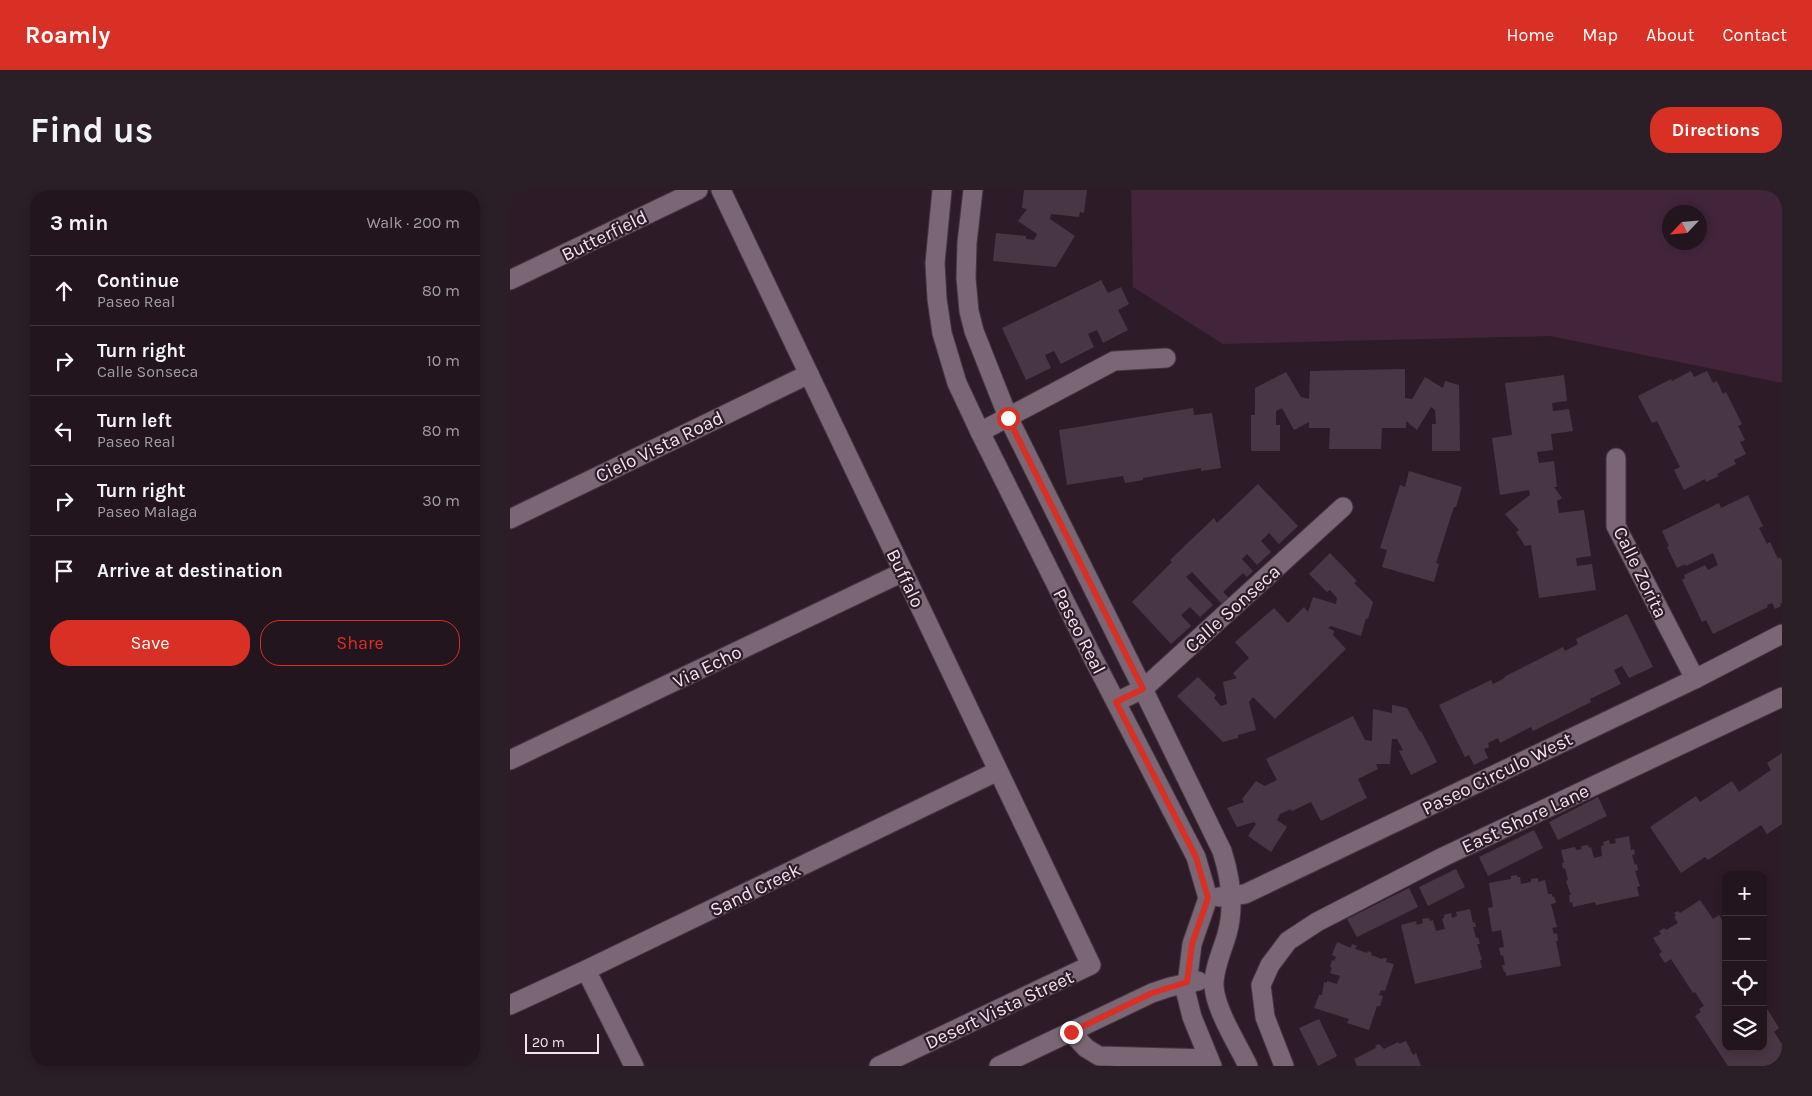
<!DOCTYPE html>
<meta charset="utf-8">
<style>
body{margin:0;font-family:Karla,sans-serif;background:#2a1e27;color:#f1f3f6}
.controls{position:absolute;right:15px;bottom:15px;display:grid;overflow:hidden;border-radius:10px;box-shadow:0 2px 8px #0003}
.controls button{width:45px;height:45px;display:grid;place-items:center;padding:0;border:0;border-bottom:1px solid #3f343c;background:#22151e;color:#f1f3f6;font:25px sans-serif}
.compass{position:absolute;left:1152px;top:15px;width:45px;height:45px;border-radius:50%;background:#22151e;box-shadow:0 2px 8px #0003;rotate:244deg}
.scale{position:absolute;left:15px;bottom:12px;width:74px;box-sizing:border-box;padding-left:5px;border:2px solid #f1e5ed;border-top:0;font-size:14px;line-height:18px;white-space:nowrap;color:#f1e5ed;-webkit-text-stroke:4px #2d1c28;paint-order:stroke}
.stop{position:absolute;width:15px;height:15px;margin:-11px;border:4px solid #d93025;border-radius:50%;background:#fff}
.stop.end{background:#d93025;border-color:#fff;box-shadow:0 1px 5px #0008}
.list{margin:0;padding:0;list-style:none}
h2{display:flex;justify-content:space-between;align-items:center;height:65px;margin:0;padding:0 20px;font-size:21px}
h2 small{font-size:16px;font-weight:400;color:#a29fa4}
.list li{display:grid;grid-template-columns:32px 1fr auto;gap:15px;align-items:center;box-sizing:border-box;height:70px;padding:0 20px;border-top:1px solid #3f343c}
.list b{display:block;font-size:19px;white-space:nowrap}
.list p{margin:0;font-size:16px;white-space:nowrap;color:#a29fa4}
.list em{font-size:16px;font-style:normal;color:#a29fa4}
.actions{display:flex;gap:10px;padding:15px 20px}
.actions a{flex:1;padding:11px 0;border:1px solid #d93025;border-radius:20px;text-align:center;font-size:18px;color:#d93025}
.actions .main{background:#d93025;color:#fff}
.icon{flex:none;width:28px;height:28px;fill:none;stroke:currentColor;stroke-width:2;stroke-linecap:round;stroke-linejoin:round}
.map{position:relative;flex:none;width:1272px;height:876px;overflow:hidden;border-radius:20px}
header{display:flex;align-items:center;gap:30px;box-sizing:border-box;height:70px;padding:0 25px;background:#d93025;color:#fff}
header strong{font-size:24px}
nav{display:flex;gap:28px;margin-inline-start:auto;font-size:18px}
.intro{display:flex;align-items:center;justify-content:space-between;box-sizing:border-box;height:120px;padding:0 30px}
h1{margin:0;font-size:35px}
.button{padding:12px 22px;border-radius:20px;background:#d93025;color:#fff;font-size:18px;font-weight:700}
main{display:flex;gap:30px;padding:0 30px}
aside{flex:1;background:#22151e;border-radius:20px;box-shadow:0 2px 8px #0003}
.map>svg:first-child{display:block}
</style>
<header>
<strong>Roamly</strong>
<nav><a>Home</a><a>Map</a><a>About</a><a>Contact</a></nav>
</header>
<div class="intro"><h1>Find us</h1><a class="button">Directions</a></div>
<main>
<aside>
<h2>3 min<small>Walk · 200 m</small></h2>
<ul class="list">
<li><svg class="icon" aria-label="ahead" viewBox="0 0 24 24"><path d="M12 20V5M6 11l6-6 6 6"/></svg><div><b>Continue</b><p>Paseo Real</p></div><em>80 m</em></li>
<li><svg class="icon" aria-label="right" viewBox="0 0 24 24"><path d="M7 20v-9h11M14 6l5 5-5 5"/></svg><div><b>Turn right</b><p>Calle Sonseca</p></div><em>10 m</em></li>
<li><svg class="icon" aria-label="left" viewBox="0 0 24 24"><path d="M17 20v-9H6M10 6l-5 5 5 5"/></svg><div><b>Turn left</b><p>Paseo Real</p></div><em>80 m</em></li>
<li><svg class="icon" aria-label="right" viewBox="0 0 24 24"><path d="M7 20v-9h11M14 6l5 5-5 5"/></svg><div><b>Turn right</b><p>Paseo Malaga</p></div><em>30 m</em></li>
<li><svg class="icon" aria-label="arrive" viewBox="0 0 24 24"><path d="M6 21V4h12l-3 4 3 4H6"/></svg><div><b>Arrive at destination</b></div></li>
</ul>
<div class="actions"><a class="main">Save</a><a>Share</a></div>
</aside>
<div class="map">
<svg width="1272" height="876" viewBox="0 0 1272 876">
<rect width="100%" height="100%" fill="#2d1c28"/>
<path fill="#42253b" fill-rule="evenodd" d="M621 0H1272V193L1040 146 713 154 623 97ZM1160 22H1190V52H1160Z"/>
<g fill="#493644">
<polygon points="514,0 577,0 574,23 570,22 569,27 541,24 540,29 565,46 546,77 483,71 486,43 516,46 516,49 524,50 527,44 508,31 517,19 512,18"/>
<polygon points="591,90 598,103 611,97 619,114 608,120 618,140 593,153 587,140 578,144 584,157 551,174 544,161 535,165 541,178 516,190 492,138"/>
<polygon points="895,179 895,208 902,209 915,187 933,198 935,191 949,195 950,261 922,261 922,234 926,234 925,220 921,217 907,240 896,231 896,238 872,238 871,259 819,259 820,238 799,238 799,232 784,240 772,218 766,221 766,235 770,235 770,261 741,261 741,225 745,225 745,198 776,182 791,207 799,209 800,181"/>
<polygon points="1181,181 1184,187 1197,181 1203,193 1207,191 1213,204 1216,202 1232,234 1228,236 1235,250 1230,252 1236,264 1224,270 1226,274 1207,284 1209,286 1196,292 1195,289 1174,300 1164,280 1170,277 1147,231 1142,233 1128,206 1161,189 1162,191"/>
<polygon points="1054,185 1057,211 1042,213 1043,221 1059,219 1063,241 1041,244 1043,260 1027,262 1029,273 1044,271 1047,297 1044,297 1052,308 1047,311 1049,323 1074,320 1081,366 1066,368 1067,376 1082,374 1086,400 1029,408 1021,355 1015,356 1006,342 1009,340 995,324 1020,305 1019,300 990,305 982,248 1002,245 995,193"/>
<polygon points="683,218 684,225 702,223 711,278 691,281 691,278 633,288 633,290 615,293 613,286 557,295 549,240"/>
<polygon points="899,281 952,297 946,317 944,317 926,373 929,374 924,392 872,377 877,360 870,358 890,295 895,297"/>
<polygon points="748,294 788,336 769,354 759,343 751,351 761,362 747,375 737,364 732,369 743,381 737,387 733,383 713,402 719,408 712,414 682,382 676,387 703,415 690,427 680,417 671,425 681,436 661,454 622,412 662,372 660,370 704,328 707,333"/>
<polygon points="1238,305 1253,336 1249,338 1257,354 1260,352 1268,369 1270,367 1272,371 1272,413 1270,414 1271,416 1265,419 1262,413 1257,415 1258,417 1203,444 1196,430 1192,432 1172,390 1175,388 1174,385 1195,375 1198,380 1208,375 1203,363 1176,376 1175,374 1167,378 1157,357 1159,356 1152,341 1209,313 1211,318"/>
<polygon points="820,363 847,391 844,393 863,412 858,429 856,428 851,446 821,436 818,438 824,441 823,445 836,459 765,529 743,507 739,512 746,540 728,545 728,548 713,552 667,506 688,487 706,505 704,508 711,516 717,514 713,492 727,488 723,483 739,468 725,452 764,418 778,433 794,417 798,422 803,407 826,414 827,408 820,400 817,402 799,384"/>
<polygon points="1117,424 1143,477 1119,488 1112,476 1104,480 1111,494 1080,509 1081,512 1023,541 1021,537 990,553 988,548 978,553 979,557 974,559 978,568 964,575 959,565 955,567 929,515 981,490 983,494 995,488 994,487 1053,457 1055,461 1068,454 1066,449"/>
<polygon points="882,515 897,518 910,542 911,541 927,572 901,585 889,561 893,560 887,549 882,549 880,574 866,574 868,579 848,589 857,608 811,631 801,612 782,621 781,619 770,624 767,630 777,637 761,662 738,646 746,634 744,632 727,637 717,618 734,612 732,609 746,591 755,596 767,590 756,569 843,526 855,550 862,551 863,519 882,523"/>
<polygon points="1272,563 1272,634 1257,644 1251,635 1198,670 1195,667 1171,683 1140,637 1186,606 1190,612 1222,591 1229,602 1261,580 1257,573"/>
<polygon points="1088,607 1097,626 1048,650 1039,632"/>
<polygon points="1024,640 1033,658 978,686 969,667"/>
<polygon points="1119,646 1121,660 1124,659 1125,664 1122,665 1125,675 1127,674 1128,680 1125,681 1130,696 1127,697 1129,706 1086,715 1085,712 1063,717 1062,712 1060,713 1059,705 1061,705 1056,691 1058,690 1055,678 1053,679 1052,673 1054,673 1051,660 1065,657 1066,660 1072,659 1071,656 1078,655 1079,658 1081,657 1084,668 1092,666 1091,656 1094,655 1093,652 1099,650 1100,654 1106,653 1105,649"/>
<polygon points="946,679 955,697 918,716 909,697"/>
<polygon points="1007,685 1007,687 1010,687 1011,694 1021,692 1021,689 1028,688 1028,692 1035,690 1038,704 1042,704 1042,707 1044,706 1046,713 1041,714 1047,737 1042,738 1044,744 1047,743 1048,751 1046,751 1051,776 996,786 996,782 994,782 992,775 995,775 993,765 991,766 989,758 994,757 991,740 982,742 978,718 983,717 979,693 1001,689 1001,686"/>
<polygon points="899,698 908,717 847,747 837,729"/>
<polygon points="1190,710 1203,729 1209,725 1216,736 1214,750 1216,752 1216,857 1253,857 1253,818 1256,817 1269,838 1264,842 1272,854 1272,876 1218,876 1185,826 1191,822 1189,819 1194,816 1185,802 1183,803 1161,769 1155,773 1149,764 1152,762 1143,748 1151,744 1149,741 1154,738 1156,740 1168,733 1164,727 1166,726 1164,723 1168,721 1170,723"/>
<polygon points="960,719 963,733 965,732 966,737 963,737 966,748 968,747 970,754 967,754 972,770 970,770 972,778 905,794 891,735 906,731 907,735 913,733 912,729 919,728 920,731 923,730 926,741 935,739 932,729 934,728 934,725 941,723 942,728 947,726 946,722"/>
<polygon points="827,752 841,758 842,754 847,756 845,759 857,763 858,761 862,763 861,765 872,769 873,768 877,768 876,772 884,774 875,801 871,800 869,805 873,806 870,816 867,816 859,840 837,833 839,829 804,818 809,805 812,805 814,792 817,793 817,791 827,794 830,786 820,783 822,778 820,777 822,770 824,771 826,767 822,765"/>
<polygon points="809,829 827,866 808,876 789,838"/>
<polygon points="896,851 903,865 906,863 911,876 847,876 844,869 866,858 865,856 869,854 874,859 888,852 889,854"/>
</g>
<g fill="none" stroke-linecap="round" stroke-linejoin="round">
<defs>
<g id="street">
<polyline points="211,0 581,775 369,876"/>
<polyline points="432,0 425,73 427,109 432,143 447,193 470,242 583,468 686,667 698,708 682,754 676,803 682,827 702,876"/>
<path d="M463 0 457 53 456 88 459 121 464 141 498 227 633 499 712 661C721 689 725 716 717 744 713 759 703 780 704 796 705 819 728 855 738 876"/>
<polyline points="0,90 188,0"/>
<polyline points="470,242 604,171 656,168"/>
<polyline points="1106,268 1106,336 1185,489"/>
<polyline points="0,329 299,184"/>
<polyline points="606,512 633,499 833,317"/>
<polyline points="0,570 393,382"/>
<polyline points="709,707 735,704 1185,489 1272,444"/>
<polyline points="76,780 124,876"/>
<polyline points="0,815 76,780 488,581"/>
<polyline points="561,842 576,858 589,866 699,869"/>
<polyline points="489,876 642,803 660,797 688,791"/>
<polyline points="774,876 755,827 751,795 760,775 778,751 807,732 933,667 1272,507"/>
</g>
</defs>
<use href="#street" stroke="#453741" stroke-width="21"/>
<use href="#street" stroke="#7a6674" stroke-width="19"/>
</g>
<g fill="none" stroke-linecap="round" stroke-linejoin="round">
<polyline stroke="#d93025" stroke-width="6" points="498,228 633,499 606,512 686,667 698,708 682,754 677,792 642,803 561,842"/>
</g>
<g text-anchor="middle" stroke-width="4.5" stroke-linejoin="round" paint-order="stroke">
<g font-size="19" fill="#f1e5ed" stroke="#2d1c28">
<text transform="translate(94 45) rotate(-26)" y="7">Butterfield</text>
<text transform="translate(149 256) rotate(-26)" y="7">Cielo Vista Road</text>
<text transform="translate(1131 382) rotate(64)" y="7">Calle Zorita</text>
<text transform="translate(396 388) rotate(64)" y="7">Buffalo</text>
<text transform="translate(722 418) rotate(-42)" y="7">Calle Sonseca</text>
<text transform="translate(570 441) rotate(63)" y="7">Paseo Real</text>
<text transform="translate(197 476) rotate(-26)" y="7">Via Echo</text>
<text transform="translate(987 583) rotate(-26)" y="7">Paseo Circulo West</text>
<text transform="translate(1015 628) rotate(-25)" y="7">East Shore Lane</text>
<text transform="translate(245 699) rotate(-26)" y="7">Sand Creek</text>
<text transform="translate(489 819) rotate(-25)" y="7">Desert Vista Street</text>
</g>
</g>
</svg>
<div class="controls">
<button>+</button>
<button>−</button>
<button><svg class="icon" aria-label="locate" viewBox="0 0 24 24"><circle cx="12" cy="12" r="6"/><path d="M12 2v4M12 18v4M2 12h4M18 12h4"/></svg></button>
<button><svg class="icon" aria-label="layers" viewBox="0 0 24 24"><path d="M12 4l9 5-9 5-9-5zM3 14l9 5 9-5"/></svg></button>
</div>
<svg class="compass" viewBox="-18 -18 36 36"><path d="M0-13l5 13h-10z" fill="#e53935"/><path d="M0 13l5-13h-10z" fill="#a29fa4"/></svg>
<div class="scale">20 m</div>
<div class="stop" style="left:498px;top:228px"></div>
<div class="stop end" style="left:561px;top:842px"></div>
</div>
</main>
